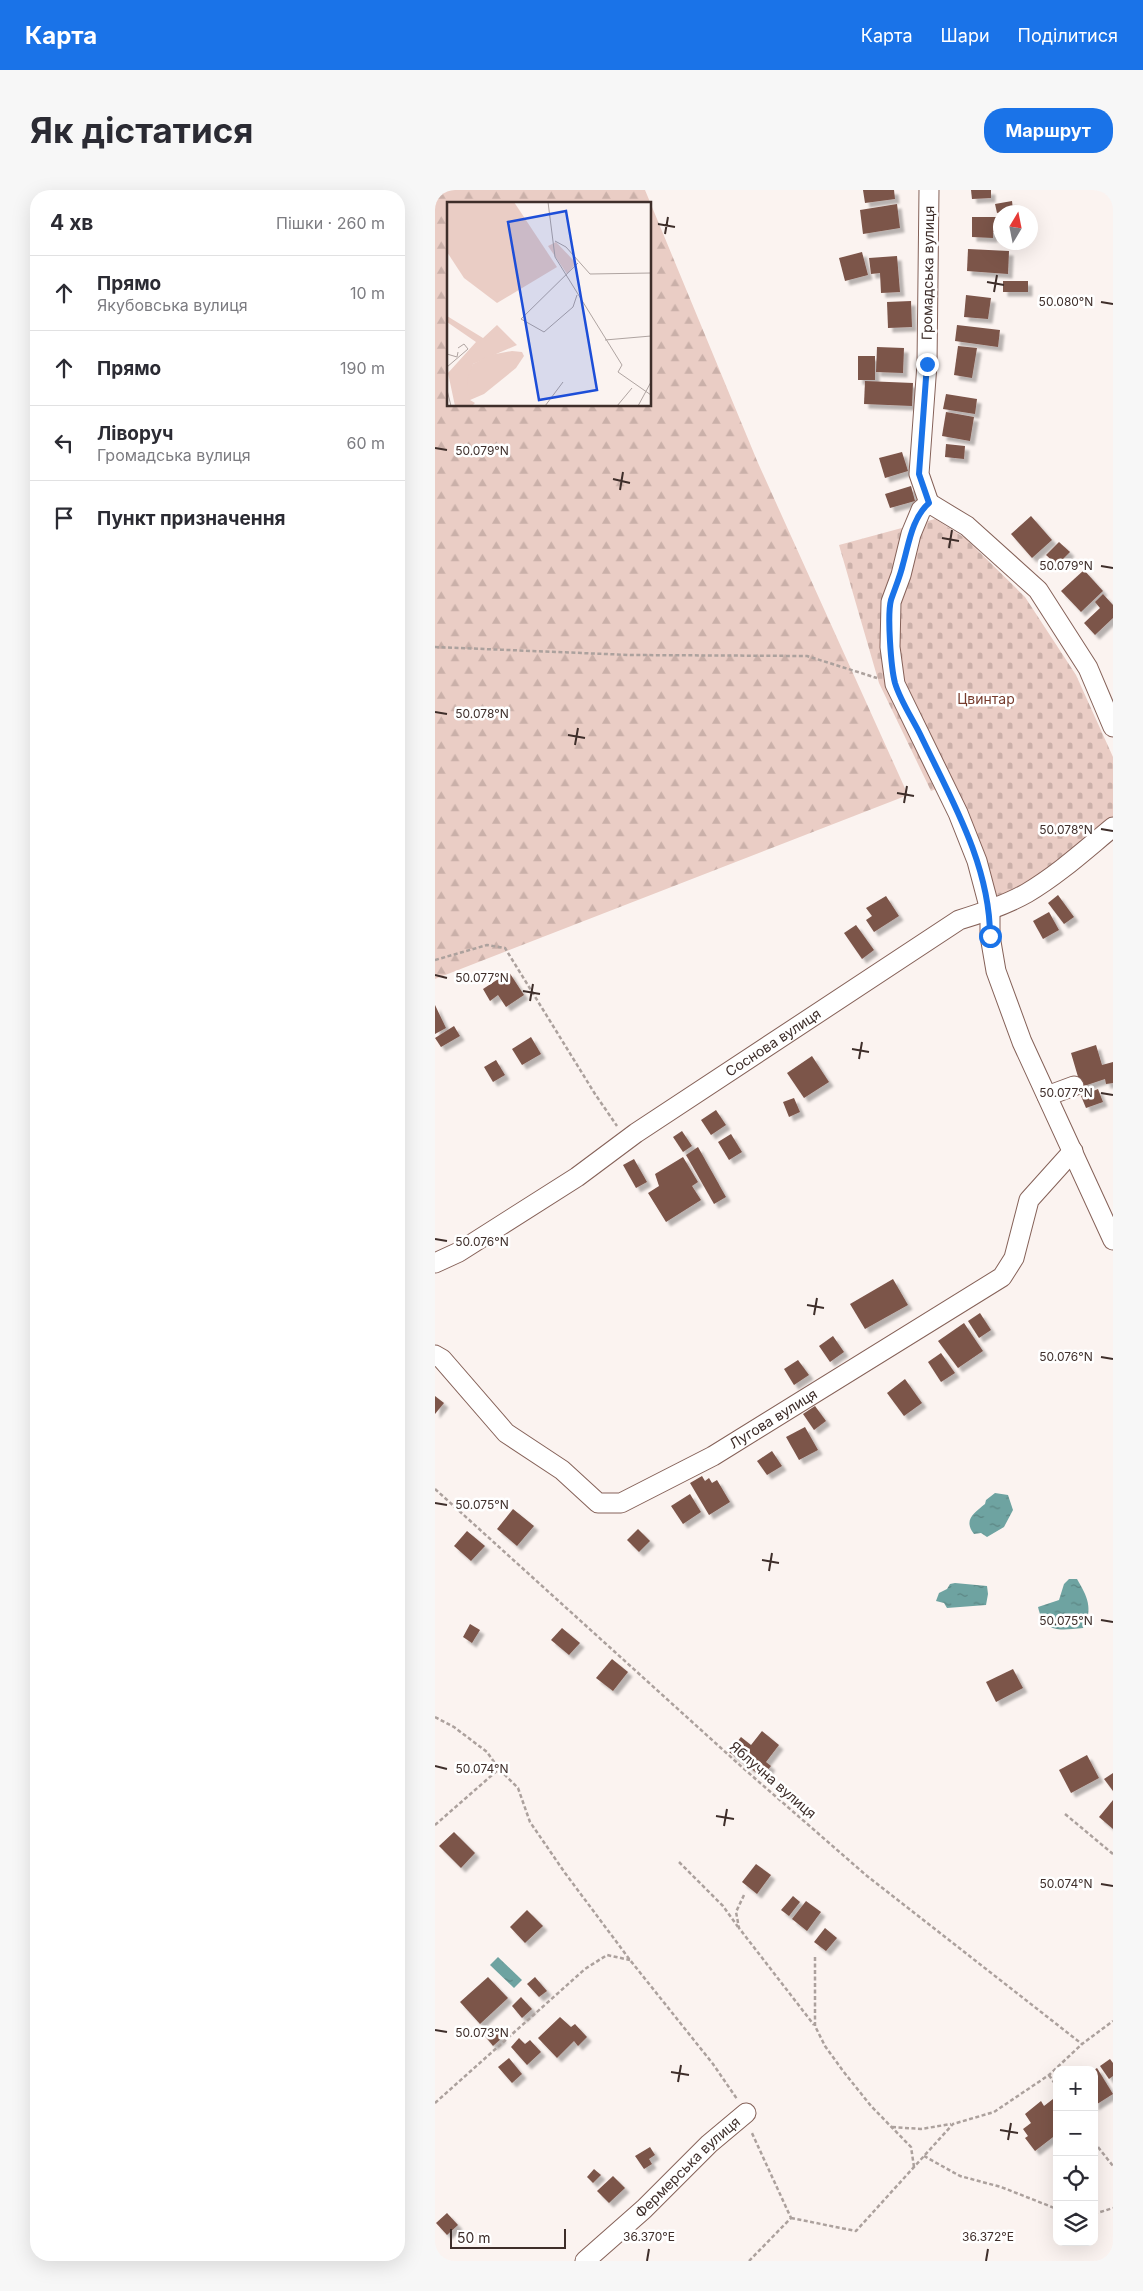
<!DOCTYPE html>
<html lang="uk">
<meta charset="utf-8">
<style>
body{margin:0;font-family:Inter,sans-serif;background:#f7f7f7;color:#2b2b33}
.controls{position:absolute;right:15px;bottom:15px;display:grid;overflow:hidden;border-radius:10px;box-shadow:0 5px 20px #0002}
.controls button{width:45px;height:45px;display:grid;place-items:center;padding:0;border:0;border-bottom:1px solid #e1e1e2;background:#fff;color:#2b2b33;font:25px sans-serif}
.compass{position:absolute;left:558px;top:15px;width:45px;height:45px;border-radius:50%;background:#fff;box-shadow:0 5px 20px #0002;rotate:10deg}
.scale{position:absolute;left:15px;bottom:12px;width:116px;box-sizing:border-box;padding-left:5px;border:2px solid #3e2e2a;border-top:0;font-size:14px;line-height:18px;white-space:nowrap;color:#3e2e2a;-webkit-text-stroke:4px #fff;paint-order:stroke}
.stop{position:absolute;width:15px;height:15px;margin:-11px;border:4px solid #1a73e8;border-radius:50%;background:#fff}
.stop.end{background:#1a73e8;border-color:#fff;box-shadow:0 1px 5px #0008}
.list{margin:0;padding:0;list-style:none}
h2{display:flex;justify-content:space-between;align-items:center;height:65px;margin:0;padding:0 20px;font-size:21px}
h2 small{font-size:16px;font-weight:400;color:#7c7c81}
.list li{display:grid;grid-template-columns:32px 1fr auto;gap:15px;align-items:center;box-sizing:border-box;height:75px;padding:0 20px;border-top:1px solid #e1e1e2}
.list b{display:block;font-size:19px;white-space:nowrap}
.list p{margin:0;font-size:16px;white-space:nowrap;color:#7c7c81}
.list em{font-size:16px;font-style:normal;color:#7c7c81}
.icon{flex:none;width:28px;height:28px;fill:none;stroke:currentColor;stroke-width:2;stroke-linecap:round;stroke-linejoin:round}
.map{position:relative;flex:none;width:678px;height:2071px;overflow:hidden;border-radius:20px}
header{display:flex;align-items:center;gap:30px;box-sizing:border-box;height:70px;padding:0 25px;background:#1a73e8;color:#fff}
header strong{font-size:24px}
nav{display:flex;gap:28px;margin-inline-start:auto;font-size:18px}
.intro{display:flex;align-items:center;justify-content:space-between;box-sizing:border-box;height:120px;padding:0 30px}
h1{margin:0;font-size:35px}
.button{padding:12px 22px;border-radius:20px;background:#1a73e8;color:#fff;font-size:18px;font-weight:700}
main{display:flex;gap:30px;padding:0 30px}
aside{flex:1;background:#fff;border-radius:20px;box-shadow:0 5px 20px #0002}
.map>svg:first-child{display:block}
</style>
<header>
<strong>Карта</strong>
<nav><a>Карта</a><a>Шари</a><a>Поділитися</a></nav>
</header>
<div class="intro"><h1>Як дістатися</h1><a class="button">Маршрут</a></div>
<main>
<aside>
<h2>4 хв<small>Пішки · 260 m</small></h2>
<ul class="list">
<li><svg class="icon" aria-label="ahead" viewBox="0 0 24 24"><path d="M12 20V5M6 11l6-6 6 6"/></svg><div><b>Прямо</b><p>Якубовська вулиця</p></div><em>10 m</em></li>
<li><svg class="icon" aria-label="ahead" viewBox="0 0 24 24"><path d="M12 20V5M6 11l6-6 6 6"/></svg><div><b>Прямо</b></div><em>190 m</em></li>
<li><svg class="icon" aria-label="left" viewBox="0 0 24 24"><path d="M17 20v-9H6M10 6l-5 5 5 5"/></svg><div><b>Ліворуч</b><p>Громадська вулиця</p></div><em>60 m</em></li>
<li><svg class="icon" aria-label="arrive" viewBox="0 0 24 24"><path d="M6 21V4h12l-3 4 3 4H6"/></svg><div><b>Пункт призначення</b></div></li>
</ul>
</aside>
<div class="map">
<svg width="678" height="2071" viewBox="0 0 678 2071">
<defs>
<pattern id="forest-firs" width="22" height="20" patternUnits="userSpaceOnUse" patternTransform="scale(1.25)"><rect width="22" height="20" fill="#eacdc5"/><path d="M5 1l3.5 6h-7zM16 11l3.5 6h-7z" fill="#cab0a9"/></pattern>
<pattern id="cemetery-stones" width="16" height="16" patternUnits="userSpaceOnUse" patternTransform="scale(1.25)"><rect width="16" height="16" fill="#eacdc5"/><path d="M2 7V4a2 2 0 0 1 4 0v3zM10 15v-3a2 2 0 0 1 4 0v3z" fill="#cab0a9"/></pattern>
<pattern id="water-ripples" width="26" height="14" patternUnits="userSpaceOnUse" patternTransform="scale(1.25)"><rect width="26" height="14" fill="#6ea3a1"/><path d="M2 4q2-2 4 0t4 0M15 11q2-2 4 0t4 0" fill="none" stroke="#5c8583"/></pattern>
<filter id="shadow"><feDropShadow dx="4.5" dy="4.5" stdDeviation="1" flood-color="#0004"/></filter>
</defs>
<rect width="100%" height="100%" fill="#fbf3f0"/>
<path fill="url(#forest-firs)" fill-rule="evenodd" d="M0 0H210L323 273 473 605 0 789ZM14 14H215V215H14Z"/>
<polygon fill="url(#cemetery-stones)" points="500,329 530,348 590,407 641,485 678,567 678,629 625,672 563,711 516,593 496,601 444,493 404,355"/>
<g fill="url(#water-ripples)">
<path d="M560 1303 573 1305 578 1320 569 1337 552 1347 546 1343 539 1344C528 1330 539 1323 550 1314L551 1310Z"/>
<path d="M634 1389H642C652 1406 659 1419 648 1438 625 1440 609 1444 603 1417L624 1410 629 1394Z"/>
<polygon points="520,1393 552,1396 553,1404 551,1415 512,1418 509,1413 501,1411 504,1403 512,1399 515,1394"/>
<polygon points="63,1767 87,1790 79,1798 55,1775"/>
</g>
<g fill="#7c5449" filter="url(#shadow)">
<polygon points="428,0 459,0 460,9 430,13"/>
<polygon points="536,0 556,0 556,8 537,9"/>
<polygon points="577,11 578,20 562,23 560,14"/>
<polygon points="462,14 465,38 428,44 425,20"/>
<polygon points="537,27 566,27 566,42 558,42 558,48 537,47"/>
<polygon points="533,59 574,61 573,84 532,81"/>
<polygon points="427,62 433,85 410,91 404,68"/>
<polygon points="462,66 465,102 446,103 445,83 436,84 434,68"/>
<rect x="568" y="91" width="25" height="11"/>
<polygon points="531,105 556,108 553,129 529,127"/>
<polygon points="476,111 477,137 453,138 452,112"/>
<polygon points="522,135 565,140 563,157 520,151"/>
<polygon points="523,156 542,158 537,188 519,185"/>
<polygon points="442,157 469,158 468,183 441,182"/>
<rect x="423" y="166" width="17" height="24"/>
<polygon points="430,191 478,193 477,216 429,214"/>
<polygon points="511,204 542,209 540,224 508,219"/>
<polygon points="511,222 539,227 535,251 507,246"/>
<polygon points="511,254 530,256 529,269 510,267"/>
<polygon points="467,262 473,281 450,288 444,268"/>
<polygon points="476,296 480,311 455,318 450,304"/>
<polygon points="596,326 617,350 597,368 576,344"/>
<polygon points="624,352 635,362 622,375 611,365"/>
<polygon points="649,380 668,401 646,422 626,401"/>
<polygon points="668,404 678,415 678,428 660,445 649,433 665,418 660,412"/>
<polygon points="623,705 639,727 629,734 613,713"/>
<polygon points="451,706 464,726 439,742 431,730 437,726 431,718"/>
<polygon points="614,722 624,740 608,749 598,731"/>
<polygon points="421,735 439,760 427,769 409,743"/>
<polygon points="74,782 89,805 71,817 63,805 55,811 48,799"/>
<polygon points="0,815 11,838 0,844"/>
<polygon points="19,836 25,846 6,857 0,848"/>
<polygon points="96,847 106,864 87,875 77,859"/>
<polygon points="661,855 667,875 678,872 678,893 671,894 670,889 646,897 636,863"/>
<polygon points="377,866 394,892 369,908 352,883"/>
<polygon points="61,870 70,885 58,892 49,877"/>
<polygon points="663,899 668,912 651,918 646,906"/>
<polygon points="359,908 365,922 354,927 348,912"/>
<polygon points="281,920 291,935 276,945 266,930"/>
<polygon points="247,941 257,956 248,962 238,947"/>
<polygon points="296,944 307,962 294,970 283,952"/>
<polygon points="263,957 291,1007 279,1014 251,965"/>
<polygon points="248,967 263,992 257,996 266,1010 231,1032 213,1003 224,996 220,984"/>
<polygon points="199,969 212,992 201,998 188,975"/>
<polygon points="458,1089 473,1115 430,1139 415,1114"/>
<polygon points="545,1123 556,1140 544,1148 533,1131"/>
<polygon points="529,1133 548,1161 523,1178 503,1151"/>
<polygon points="398,1146 409,1162 395,1172 384,1156"/>
<polygon points="506,1163 520,1183 506,1192 493,1172"/>
<polygon points="363,1170 374,1185 359,1195 349,1179"/>
<polygon points="470,1189 487,1213 469,1226 452,1203"/>
<polygon points="0,1206 9,1213 0,1224"/>
<polygon points="380,1216 391,1231 379,1240 368,1224"/>
<polygon points="370,1237 383,1260 364,1270 351,1247"/>
<polygon points="337,1261 347,1276 332,1285 322,1271"/>
<polygon points="267,1286 270,1291 274,1288 277,1293 282,1290 295,1312 274,1325 255,1293"/>
<polygon points="255,1304 266,1322 248,1334 236,1316"/>
<polygon points="78,1319 99,1336 82,1356 62,1339"/>
<polygon points="203,1339 215,1351 204,1362 192,1350"/>
<polygon points="32,1341 50,1356 36,1371 19,1356"/>
<polygon points="35,1434 45,1440 37,1453 28,1447"/>
<polygon points="127,1438 145,1453 134,1465 116,1450"/>
<polygon points="177,1469 193,1482 178,1501 161,1488"/>
<polygon points="578,1479 588,1498 561,1512 551,1492"/>
<polygon points="327,1541 344,1555 331,1572 336,1576 327,1587 294,1562 306,1547 316,1555"/>
<polygon points="652,1565 664,1588 636,1603 624,1580"/>
<polygon points="678,1583 678,1601 669,1589"/>
<polygon points="678,1610 678,1639 664,1627"/>
<polygon points="19,1642 40,1663 26,1678 4,1656"/>
<polygon points="321,1674 336,1685 322,1704 307,1692"/>
<polygon points="358,1706 365,1712 354,1726 346,1720"/>
<polygon points="371,1711 386,1722 372,1741 357,1729"/>
<polygon points="92,1720 108,1736 90,1753 75,1737"/>
<polygon points="390,1738 402,1748 391,1761 379,1752"/>
<polygon points="53,1787 73,1808 45,1834 25,1812"/>
<polygon points="100,1787 112,1801 104,1807 92,1794"/>
<polygon points="86,1807 97,1819 87,1828 77,1816"/>
<polygon points="125,1827 136,1837 140,1834 152,1847 143,1856 139,1851 122,1868 103,1848"/>
<polygon points="59,1837 67,1848 58,1856 49,1845"/>
<polygon points="84,1848 90,1854 95,1850 106,1862 92,1875 76,1857"/>
<polygon points="74,1868 87,1884 77,1893 63,1877"/>
<polygon points="675,1869 678,1873 678,1886 674,1889 665,1876"/>
<polygon points="662,1878 678,1904 659,1916 659,1880"/>
<polygon points="618,1909 622,1913 622,1944 600,1961 590,1948 593,1946 588,1939 596,1933 590,1924 606,1911 609,1916"/>
<polygon points="215,1957 220,1965 214,1969 217,1974 209,1979 200,1966"/>
<polygon points="159,1979 166,1985 158,1993 152,1987"/>
<polygon points="178,1986 190,1998 174,2013 162,2001"/>
<polygon points="12,2023 23,2035 12,2045 1,2033"/>
</g>
<g fill="none" stroke-linecap="round" stroke-linejoin="round">
<defs>
<g id="minor">
<polyline points="494,0 492,174 484,284 494,313"/>
<polyline points="494,313 486,320 476,344 466,385 456,412 455,457 460,494 523,623 542,671 555,720 555,746 561,781 587,852 678,1050"/>
<polyline points="494,313 532,336 603,400 653,478 678,537"/>
<polyline points="612,906 639,896"/>
<path id="s1" d="M0 1073 24 1062 142 987 201 943 524 730C547 723 571 715 592 703 624 684 650 660 678 637"/>
<path id="s2" d="M0 1165 7 1169 71 1243 127 1280 163 1313H186L278 1266 567 1087 579 1068 594 1010 638 961"/>
<path id="s3" d="M150 2071 209 2019 274 1954 311 1923"/>
</g>
</defs>
<use href="#minor" stroke="#856158" stroke-width="21"/>
<g stroke="#aca19d" stroke-width="2.5" stroke-dasharray="4 2.5" stroke-linecap="butt">
<polyline points="0,457 195,465 372,466 442,488"/>
<polyline points="0,770 52,755 70,758 160,904 182,936"/>
<polyline points="0,1299 308,1578 432,1686 647,1854 678,1831"/>
<polyline points="0,1527 19,1537 52,1562 64,1579 83,1598 95,1632 130,1683 195,1770 278,1874 302,1909"/>
<polyline points="630,1624 678,1664"/>
<polyline points="0,1635 64,1579"/>
<polyline points="244,1672 288,1716 303,1737"/>
<polyline points="309,1705 301,1722 304,1738 379,1835"/>
<polyline points="380,1767 380,1836 390,1856 408,1881 436,1916 476,1957 479,1977"/>
<polyline points="614,1885 622,1897"/>
<polyline points="0,1913 150,1779 172,1765 195,1770"/>
<polyline points="457,1937 486,1939 516,1934"/>
<polyline points="659,1952 678,1976"/>
<polyline points="489,1966 525,1986 566,1997 622,2019"/>
<polyline points="659,2024 678,2018"/>
<polyline points="356,2028 421,2041 518,1934 559,1922 614,1885 647,1854"/>
<polyline points="314,2071 356,2028 316,1941"/>
</g>
<use href="#minor" stroke="#fff" stroke-width="19"/>
</g>
<g fill="none" stroke-linecap="round" stroke-linejoin="round">
<path stroke="#1a73e8" stroke-width="6" d="M492 174 484 284 494 313C477 328 474 353 468 374 465 387 460 398 456 410 452 425 456 478 460 493 465 510 477 528 485 544 515 607 555 674 555 746"/>
</g>
<path fill="none" stroke="#3e2e2a" stroke-width="2" d="M223 34 240 37M230 44 233 27M552 92 569 95M559 102 562 85M666 112 678 114M0 258 12 260M178 289 195 293M185 300 188 282M507 348 524 351M514 358 517 340M666 376 678 378M0 522 12 524M133 545 150 548M140 555 143 538M462 603 479 606M469 613 472 596M666 639 678 641M0 785 12 788M88 801 105 804M95 811 98 794M417 859 434 862M424 869 427 852M666 903 678 905M0 1049 12 1051M372 1115 389 1118M379 1125 382 1108M666 1167 678 1169M0 1313 12 1315M327 1370 344 1373M334 1381 337 1363M666 1430 678 1432M0 1576 12 1579M281 1626 299 1629M289 1636 292 1619M666 1694 678 1696M0 1840 12 1842M236 1882 254 1885M243 1892 246 1875M565 1940 583 1943M573 1950 576 1933M212 2071 214 2059M551 2071 553 2059"/>
<g text-anchor="middle" stroke-width="5" stroke-linejoin="round" paint-order="stroke">
<g font-size="14" fill="#3e2e2a" stroke="#fff">
<text transform="translate(493 83) rotate(-89)" y="5">Громадська вулиця</text>
<text dy="5" stroke="none"><textPath href="#s1" startOffset="404">Соснова вулиця</textPath></text>
<text dy="5" stroke="none"><textPath href="#s2" startOffset="419">Лугова вулиця</textPath></text>
<text transform="translate(338 1590) rotate(41)" y="5">Яблучна вулиця</text>
<text dy="5" stroke="none"><textPath href="#s3" startOffset="139">Фермерська вулиця</textPath></text>
</g>
<g font-size="14" fill="#763b2c" stroke="#fff">
<text x="551" y="514">Цвинтар</text>
</g>
</g>
<g transform="translate(12 12)">
<rect width="204" height="204" fill="#fbf3f0"/>
<path d="M0 114 36 136 50 123 70 143 26 162 23 198 28 201 25 204H8L1 171 29 140 0 120Z" fill="#eacdc5"/>
<path d="M0 0H67L110 65 50 101 17 76 0 50Z" fill="#eacdc5"/>
<path d="M65 149 75 150 77 154 69 166 37 192 23 198 20 178 26 162 43 153Z" fill="#eacdc5"/>
<path d="M109 40 129 61 120 72 101 44Z" fill="#eacdc5"/>
<path fill="none" stroke="#afa4a1" stroke-width="1" d="M101 0 108 55 175 163 171 170 204 193M108 39 119 45 143 72 204 71M130 93 126 105 97 130 74 117 131 61M158 138 204 134M0 152 10 155 11 150M0 165 21 147 17 142 11 146M0 188 4 204M98 204 116 180M170 204 185 186M191 204 204 180"/>
<path fill="#1d4ed8" fill-opacity="0.15" stroke="#1d4ed8" stroke-width="2.5" d="M119 9 150 188 92 198 61 20Z"/>
<rect width="204" height="204" fill="none" stroke="#3e2e2a" stroke-width="2.5"/>
</g>
<g font-size="12" text-anchor="middle" fill="#3e2e2a" stroke="#fff" stroke-width="5" stroke-linejoin="round" paint-order="stroke">
<text x="631" y="116">50.080°N</text>
<text x="47" y="265">50.079°N</text>
<text x="631" y="380">50.079°N</text>
<text x="47" y="528">50.078°N</text>
<text x="631" y="644">50.078°N</text>
<text x="47" y="792">50.077°N</text>
<text x="631" y="907">50.077°N</text>
<text x="47" y="1056">50.076°N</text>
<text x="631" y="1171">50.076°N</text>
<text x="47" y="1319">50.075°N</text>
<text x="631" y="1435">50.075°N</text>
<text x="47" y="1583">50.074°N</text>
<text x="631" y="1698">50.074°N</text>
<text x="47" y="1847">50.073°N</text>
<text x="214" y="2051">36.370°E</text>
<text x="553" y="2051">36.372°E</text>
</g>
</svg>
<div class="controls">
<button>+</button>
<button>−</button>
<button><svg class="icon" aria-label="locate" viewBox="0 0 24 24"><circle cx="12" cy="12" r="6"/><path d="M12 2v4M12 18v4M2 12h4M18 12h4"/></svg></button>
<button><svg class="icon" aria-label="layers" viewBox="0 0 24 24"><path d="M12 4l9 5-9 5-9-5zM3 14l9 5 9-5"/></svg></button>
</div>
<svg class="compass" viewBox="-18 -18 36 36"><path d="M0-13l5 13h-10z" fill="#e53935"/><path d="M0 13l5-13h-10z" fill="#7c7c81"/></svg>
<div class="scale">50 m</div>
<div class="stop" style="left:555px;top:746px"></div>
<div class="stop end" style="left:492px;top:174px"></div>
</div>
</main>
